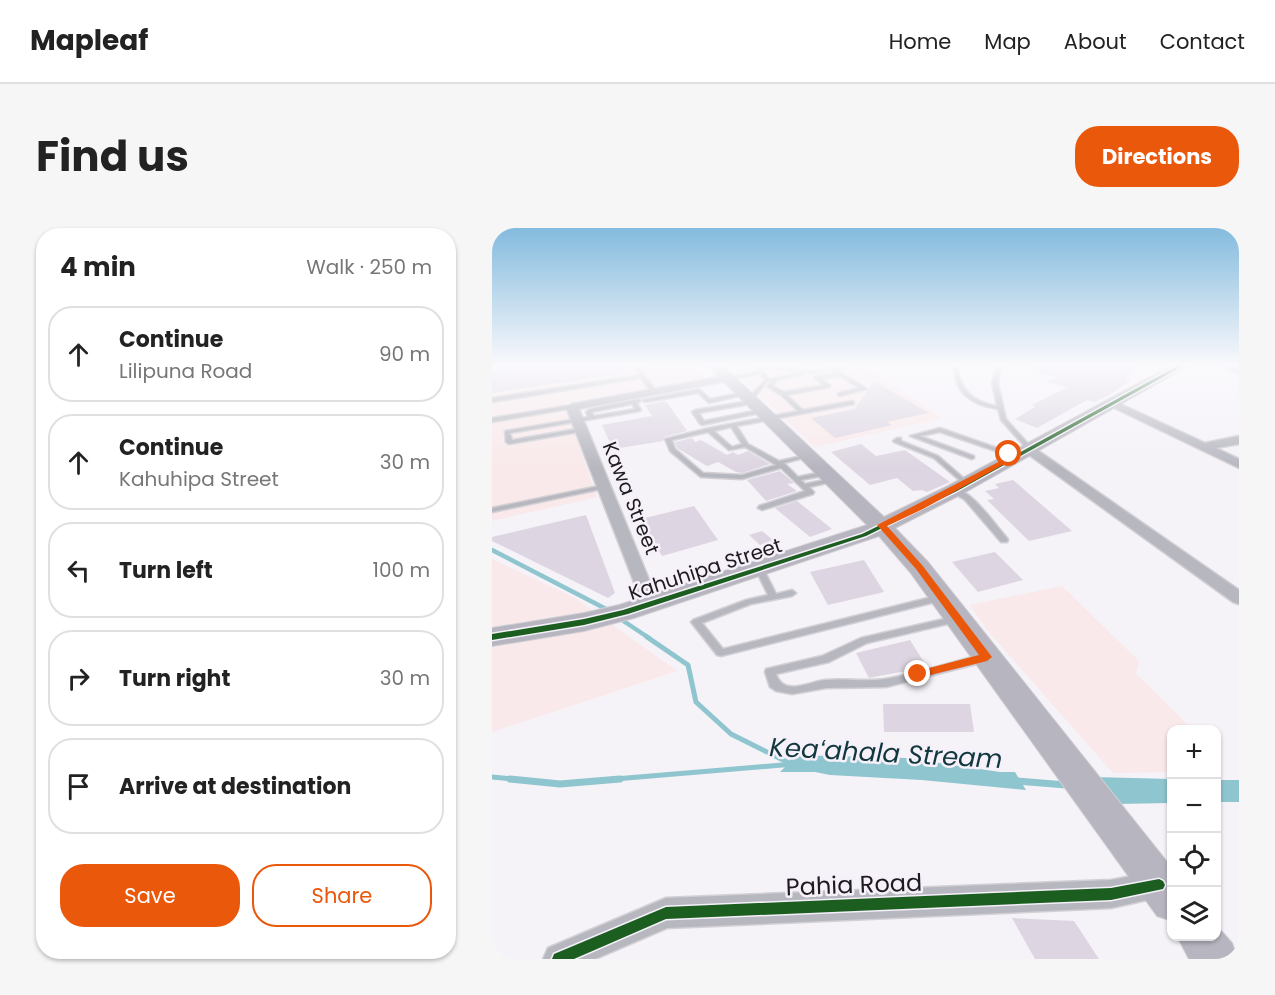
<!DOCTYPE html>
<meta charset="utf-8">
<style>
body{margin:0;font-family:Poppins,sans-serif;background:#f6f6f6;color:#222}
.controls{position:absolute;right:18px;bottom:18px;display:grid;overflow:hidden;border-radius:12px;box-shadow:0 2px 4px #0004}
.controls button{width:54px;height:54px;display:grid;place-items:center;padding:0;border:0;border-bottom:2px solid #e0e0e0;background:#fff;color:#222;font:30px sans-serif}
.stop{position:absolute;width:18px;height:18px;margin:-14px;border:4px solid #ea580c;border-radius:50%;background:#fff}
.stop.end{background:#ea580c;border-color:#fff;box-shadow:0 2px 6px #0008}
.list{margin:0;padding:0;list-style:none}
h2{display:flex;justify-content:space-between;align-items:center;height:78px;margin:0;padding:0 24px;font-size:26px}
h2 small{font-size:20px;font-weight:400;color:#767676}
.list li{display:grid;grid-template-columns:39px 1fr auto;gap:18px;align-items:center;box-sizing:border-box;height:96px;margin:0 12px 12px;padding:0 12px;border:2px solid #e0e0e0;border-radius:24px}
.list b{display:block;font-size:22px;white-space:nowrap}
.list p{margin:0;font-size:20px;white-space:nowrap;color:#767676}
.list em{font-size:20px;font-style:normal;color:#767676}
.actions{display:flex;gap:12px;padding:18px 24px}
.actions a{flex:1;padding:14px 0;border:2px solid #ea580c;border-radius:24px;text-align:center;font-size:21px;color:#ea580c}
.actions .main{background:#ea580c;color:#fff}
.icon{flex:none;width:33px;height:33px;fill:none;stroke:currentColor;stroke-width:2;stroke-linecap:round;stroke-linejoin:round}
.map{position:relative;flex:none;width:747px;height:731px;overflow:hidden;border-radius:24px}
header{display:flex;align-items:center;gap:36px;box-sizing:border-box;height:84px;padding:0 30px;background:#fff;border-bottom:2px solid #e0e0e0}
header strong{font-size:28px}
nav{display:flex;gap:33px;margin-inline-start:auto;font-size:21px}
.intro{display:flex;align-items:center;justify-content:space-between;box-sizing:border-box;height:144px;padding:0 36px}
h1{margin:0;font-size:42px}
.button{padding:15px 27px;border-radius:24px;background:#ea580c;color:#fff;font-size:21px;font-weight:700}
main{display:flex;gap:36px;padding:0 36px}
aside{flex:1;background:#fff;border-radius:24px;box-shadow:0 2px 4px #0004}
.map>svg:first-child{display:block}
</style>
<header>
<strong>Mapleaf</strong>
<nav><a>Home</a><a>Map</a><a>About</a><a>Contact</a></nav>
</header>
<div class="intro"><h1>Find us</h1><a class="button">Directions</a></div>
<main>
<aside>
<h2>4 min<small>Walk · 250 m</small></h2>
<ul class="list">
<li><svg class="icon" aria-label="ahead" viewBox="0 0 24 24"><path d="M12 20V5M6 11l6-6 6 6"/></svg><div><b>Continue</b><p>Lilipuna Road</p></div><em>90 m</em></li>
<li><svg class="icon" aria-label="ahead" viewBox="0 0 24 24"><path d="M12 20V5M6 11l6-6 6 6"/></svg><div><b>Continue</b><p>Kahuhipa Street</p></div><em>30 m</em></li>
<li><svg class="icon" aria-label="left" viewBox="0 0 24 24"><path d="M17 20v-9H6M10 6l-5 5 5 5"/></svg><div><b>Turn left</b></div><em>100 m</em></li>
<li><svg class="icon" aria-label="right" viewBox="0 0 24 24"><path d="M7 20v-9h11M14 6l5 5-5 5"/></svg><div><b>Turn right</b></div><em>30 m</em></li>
<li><svg class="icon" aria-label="arrive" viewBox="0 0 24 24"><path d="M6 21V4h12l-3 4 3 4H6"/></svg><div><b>Arrive at destination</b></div></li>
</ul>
<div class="actions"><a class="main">Save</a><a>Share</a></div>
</aside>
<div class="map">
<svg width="747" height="731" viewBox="0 0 747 731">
<rect width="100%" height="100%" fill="#f5f2f8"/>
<g fill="#f9e9ea">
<polygon points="0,137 201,137 212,150 72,175 105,269 0,293"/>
<polygon points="236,137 370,137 450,190 323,219"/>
<polygon points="0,331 83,370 185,443 0,504"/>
<polygon points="570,358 647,433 644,446 700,501 680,502 679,544 621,545 495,402 478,377"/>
</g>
<g fill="#8ec5ce">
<polygon points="299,527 415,530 508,544 523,544 534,562 430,552 338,547 323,544 288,544 297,535"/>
<polygon points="602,549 679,551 679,575 624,576"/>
<polygon points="724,552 747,552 747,574 725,574"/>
</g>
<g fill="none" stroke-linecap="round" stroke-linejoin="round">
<g stroke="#8ec5ce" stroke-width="4.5">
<polyline points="0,322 118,383"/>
<polyline points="127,390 157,410"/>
</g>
<g stroke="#8ec5ce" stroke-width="5">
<polyline points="155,409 196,437 204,474 239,506 297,535"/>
<polyline points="0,549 32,552"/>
<polyline points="111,552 302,536"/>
</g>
<g stroke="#8ec5ce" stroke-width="7">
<polyline points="18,551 68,556 128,551"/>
<polyline points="525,553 574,557"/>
</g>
</g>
<g fill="#ddd6e2">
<polygon points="0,137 132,137 133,145 0,165"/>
<polygon points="542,137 650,137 636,145 641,146 633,151 640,152 617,167 603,174 595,172 545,200 523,191 543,179 540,177 576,159 554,154 567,149 541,144"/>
<polygon points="382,153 437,185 395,194 400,197 343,210 319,190 363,181"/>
<polygon points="174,173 195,203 172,209 171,213 121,221 110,197 160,188 153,177"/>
<polygon points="200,210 203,214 209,212 235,227 241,224 246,227 256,223 278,236 250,245 244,244 226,234 215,238 185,220 183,214"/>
<polygon points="369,216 384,228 413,222 458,254 435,264 430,262 421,263 405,250 378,257 339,224"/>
<polygon points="288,243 302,255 295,256 305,263 274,273 255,252"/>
<polygon points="521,252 580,303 537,313 495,272 502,271 493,263 507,260 503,256"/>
<polygon points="305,273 340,301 318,309 283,280"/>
<polygon points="202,278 226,312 170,328 149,291"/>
<polygon points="94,287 123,365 116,370 0,313 0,309"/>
<polygon points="270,303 281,312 268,317 257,307"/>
<polygon points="503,324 531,352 486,364 460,334"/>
<polygon points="372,332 392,364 336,377 318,344"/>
<polygon points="418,412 435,439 377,450 364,425"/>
<polygon points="391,476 478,476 482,504 392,504"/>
<polygon points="520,690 582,693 607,731 543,731"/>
</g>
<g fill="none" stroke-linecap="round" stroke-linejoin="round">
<defs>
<g id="lane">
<polygon points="140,137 145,137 165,164 164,165 160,165 149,150 0,174 0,170 147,147"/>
<path d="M462 137H466C467 162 481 174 505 178L500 155 505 137H510L506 155 514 191 540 220V222H536L509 192 506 181C480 177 462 166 462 137Z"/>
<path d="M281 138 320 143 354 138V140L345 142 375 161 348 168 346 167V165L367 160 348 148 329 151 338 157V159L295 167 311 182 360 173 362 174V176L245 198 256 216 287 233 319 226V228L292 235 306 249 335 243 338 245 335 247 309 252 313 256 342 250 345 252 344 253 317 259 322 264 321 266 270 282 266 280 267 278 313 263 289 240 250 251 209 249 178 223 173 211 217 200 306 183 289 167 276 159 275 158 280 153 275 154 260 172H256V170L273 152 268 146 236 152 233 150 265 143 264 140ZM281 140 320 145 340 142 344 145 323 149V151L332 157 292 164 281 158 285 152 312 146 309 144 278 151 270 142ZM239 199 250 216 240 219 222 203ZM216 204 237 222 253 219 284 237 250 247 211 245 183 221 180 212Z"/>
<polygon points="207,161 218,171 253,164 256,166 217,175 206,165 153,174 150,172"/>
<path d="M146 171 149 173 145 175 149 182 148 183 18 205 20 212 90 200 92 201V203L17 216 14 214 13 203 96 189 94 184 98 181ZM140 176 143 181 102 188 100 184Z"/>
<polygon points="262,172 264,173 264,175 207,185 212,193 271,181 273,182 273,184 210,197 208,196 200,184 203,182"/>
<polygon points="80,177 83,179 82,180 0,194 0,190"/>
<polygon points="448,200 525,227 526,228 521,229 448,204 428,208 482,228 482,230 480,231 418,208"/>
<polygon points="405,210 409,210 409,213 446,228 477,255 476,256 472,256 442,230 402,214 401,213"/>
<polygon points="112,257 114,258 114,260 0,284 0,280"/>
<path d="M460 260C479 260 503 297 515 310L516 312 515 314H509L473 272 460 264Z"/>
<polygon points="267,337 271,340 284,366 300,362 304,365 300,368 259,376 210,395 231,421 448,367 453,370 451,372 229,428 225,427 199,394 201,392 254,372 276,367 263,340"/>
<path d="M465 388 470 391 468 393 375 415 337 434 284 446C292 469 316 454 333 452 353 450 373 454 393 451 426 446 459 434 492 426L496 427 497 430 496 433 394 459 334 460 300 466 284 463 278 459 273 444 274 441 330 428 369 410Z"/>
</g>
<g id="street">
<polygon points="729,137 747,139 747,146 731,139"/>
<polygon points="236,147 241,150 240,152 87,181 167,376 164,380 152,380 74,179 80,176"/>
<polygon points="620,172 713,215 747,208 747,216 724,220 747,231 747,240 616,177 614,175"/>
<polygon points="538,217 747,362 747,376 741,374 533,224 532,221"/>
<polygon points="667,643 677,647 680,653 677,667 619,680 175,700 103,731 51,731 56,720 174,670 619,652"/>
</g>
<g id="secondary">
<polygon points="215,137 230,137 392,289 456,258 680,137 698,137 470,266 403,300 436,334 680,640 680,693 665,688 418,344 387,308 142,390 92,403 0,418 0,400 92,385 127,377 375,297"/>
<polygon points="724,697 740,715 746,731 697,731 685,708 724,708"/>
</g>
</defs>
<use href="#lane" stroke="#d2d0d4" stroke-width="3"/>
<use href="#street" stroke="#d2d0d4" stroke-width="3"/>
<use href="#secondary" stroke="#d2d0d4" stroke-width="2"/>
<use href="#lane" fill="#b7b7c0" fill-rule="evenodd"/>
<use href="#street" fill="#b7b7c0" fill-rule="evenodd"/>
<use href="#secondary" fill="#b7b6c0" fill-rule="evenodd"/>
<defs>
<g id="cycleway">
<polygon points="687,137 693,137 465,263 374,308 136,386 92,397 0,412 0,406 92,391 131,382 370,306 461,261"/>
<polygon points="667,651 671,653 673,657 671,661 619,672 174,691 82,731 60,731 62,726 174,679 619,660"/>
</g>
</defs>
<use href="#cycleway" stroke="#f6f0fa" stroke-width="3"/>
<use href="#cycleway" fill="#1b5e20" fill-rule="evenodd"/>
</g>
<linearGradient id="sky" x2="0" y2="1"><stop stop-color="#84bbde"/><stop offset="0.57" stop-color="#faf9fc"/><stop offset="1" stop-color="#faf9fc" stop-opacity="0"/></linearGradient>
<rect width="747" height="240" fill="url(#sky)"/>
<polygon fill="#ea580c" points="517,224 527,228 431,281 395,298 430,337 500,429 495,433 426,450 422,449 422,444 487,427 424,341 385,297 518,228 514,226"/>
<g text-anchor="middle" stroke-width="5" stroke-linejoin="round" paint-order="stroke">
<g font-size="20" fill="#1d1b1e" stroke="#f6f0fa">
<text transform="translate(139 270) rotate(68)" y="7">Kawa Street</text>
<text transform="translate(213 341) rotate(-18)" y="7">Kahuhipa Street</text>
</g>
<g font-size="24" fill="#1d1b1e" stroke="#f6f0fa">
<text transform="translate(362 657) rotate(-2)" y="8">Pahia Road</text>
</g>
<g font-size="26" font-style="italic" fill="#11383d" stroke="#f6f0fa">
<text transform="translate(394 525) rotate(3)" y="9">Keaʻahala Stream</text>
</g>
</g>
</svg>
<div class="controls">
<button>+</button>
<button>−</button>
<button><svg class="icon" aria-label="locate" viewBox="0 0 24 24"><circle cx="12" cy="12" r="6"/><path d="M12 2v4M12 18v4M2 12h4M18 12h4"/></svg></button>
<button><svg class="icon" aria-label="layers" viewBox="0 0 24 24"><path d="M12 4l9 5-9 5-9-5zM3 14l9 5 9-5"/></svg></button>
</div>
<div class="stop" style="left:517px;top:226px"></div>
<div class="stop end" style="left:426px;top:446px"></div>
</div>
</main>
